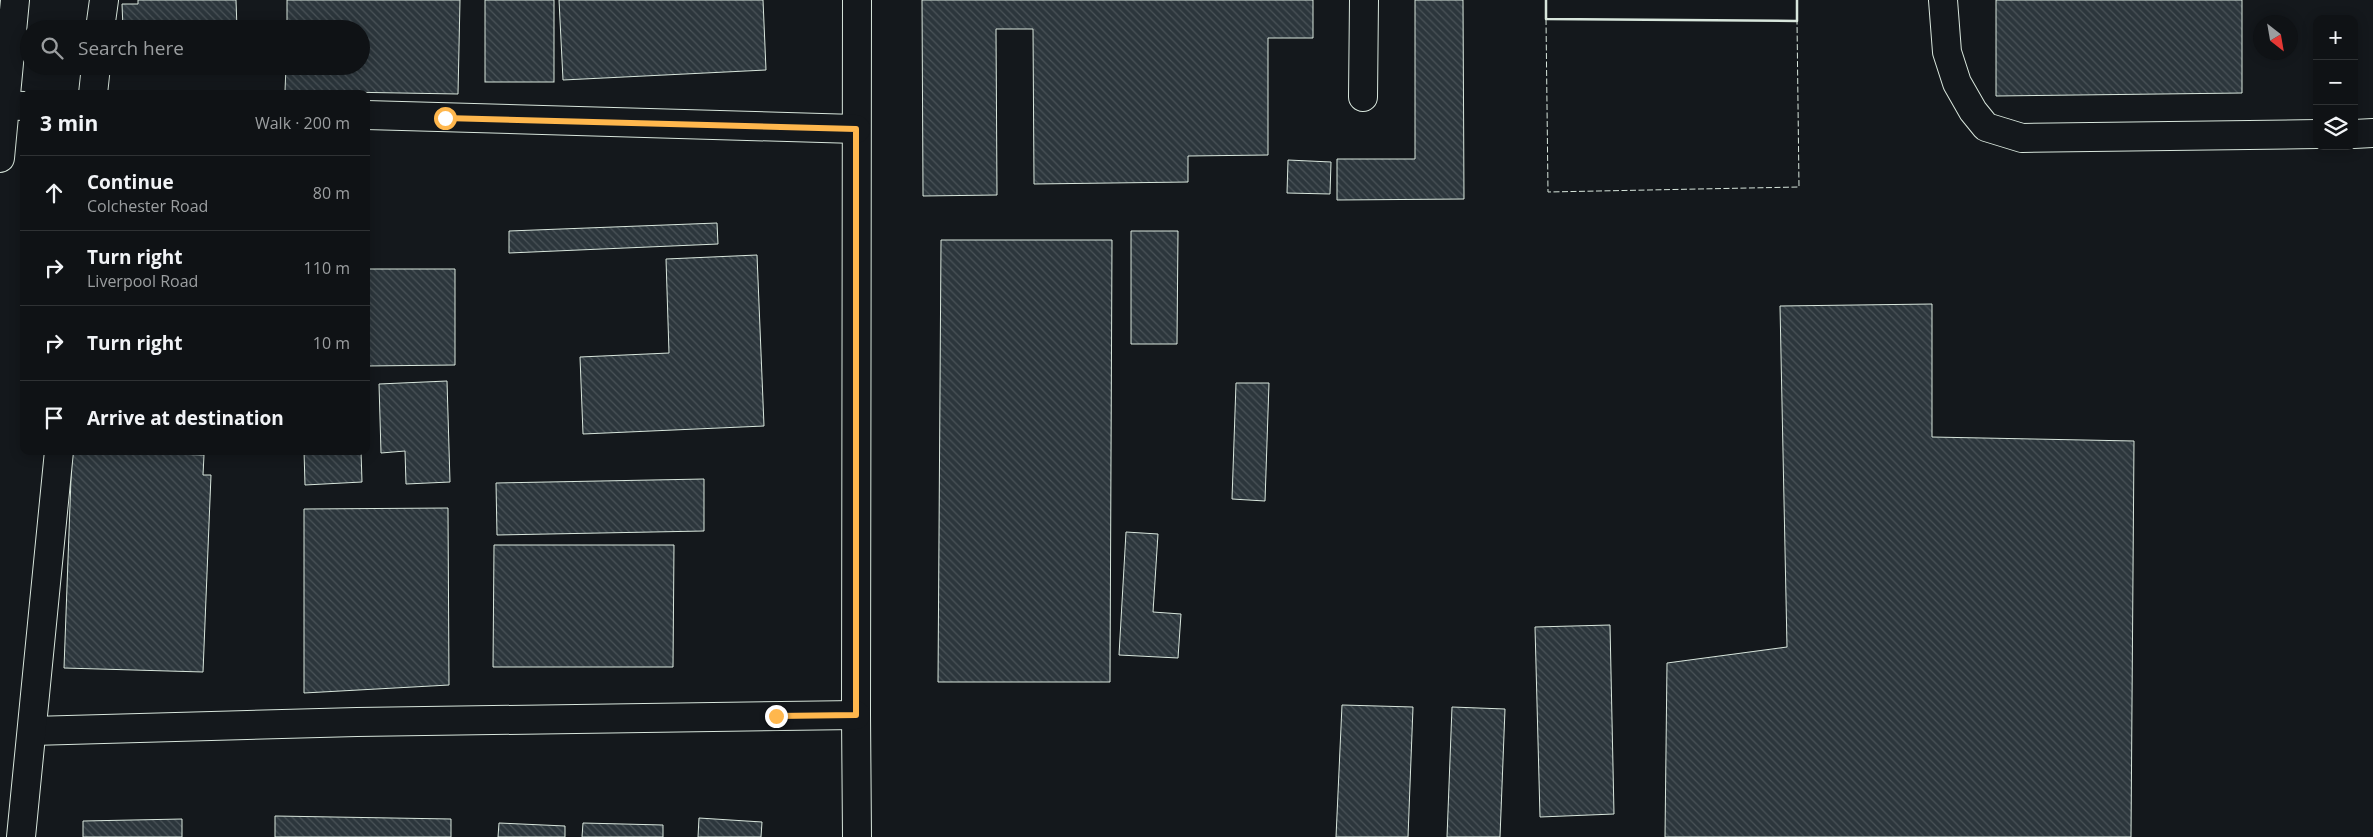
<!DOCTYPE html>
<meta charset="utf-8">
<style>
body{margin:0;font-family:"Open Sans",sans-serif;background:#181b1e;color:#f1f3f6}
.controls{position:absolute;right:15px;top:15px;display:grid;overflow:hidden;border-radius:10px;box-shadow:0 2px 12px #0003}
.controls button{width:45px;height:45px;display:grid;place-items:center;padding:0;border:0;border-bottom:1px solid #2f3234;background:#0f1215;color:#f1f3f6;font:25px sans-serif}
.compass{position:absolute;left:2253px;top:15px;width:45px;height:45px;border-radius:50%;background:#0f1215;box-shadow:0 2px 12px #0003;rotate:149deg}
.stop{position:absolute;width:15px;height:15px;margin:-11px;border:4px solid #ffb74d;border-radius:50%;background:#fff}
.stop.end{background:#ffb74d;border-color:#fff;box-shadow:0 1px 5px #0008}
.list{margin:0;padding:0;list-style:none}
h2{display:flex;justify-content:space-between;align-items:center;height:65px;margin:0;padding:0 20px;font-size:21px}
h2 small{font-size:16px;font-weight:400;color:#9b9ea0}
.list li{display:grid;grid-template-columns:32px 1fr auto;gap:15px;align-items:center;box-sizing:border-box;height:75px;padding:0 20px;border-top:1px solid #2f3234}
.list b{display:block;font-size:19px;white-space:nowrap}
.list p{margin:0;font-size:16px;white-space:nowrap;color:#9b9ea0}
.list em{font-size:16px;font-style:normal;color:#9b9ea0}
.icon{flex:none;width:28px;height:28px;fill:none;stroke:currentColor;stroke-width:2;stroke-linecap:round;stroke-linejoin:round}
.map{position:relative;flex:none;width:2373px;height:837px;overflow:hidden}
.search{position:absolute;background:#0f1215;box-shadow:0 2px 12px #0003;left:20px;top:20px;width:350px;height:55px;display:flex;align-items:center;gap:12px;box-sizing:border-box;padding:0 18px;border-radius:28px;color:#9b9ea0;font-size:19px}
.panel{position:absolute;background:#0f1215;box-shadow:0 2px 12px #0003;left:20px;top:90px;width:350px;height:365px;border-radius:10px}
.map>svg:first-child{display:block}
</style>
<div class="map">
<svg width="2373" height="837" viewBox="0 0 2373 837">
<defs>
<pattern id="building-back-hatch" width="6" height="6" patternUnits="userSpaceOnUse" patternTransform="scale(1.25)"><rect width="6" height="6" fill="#2c363c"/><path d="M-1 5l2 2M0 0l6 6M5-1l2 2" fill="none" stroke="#4a5358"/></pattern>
</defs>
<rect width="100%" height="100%" fill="#14181c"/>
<g fill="url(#building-back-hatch)" stroke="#d8e6dc">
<polygon points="138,0 236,0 237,29 123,29 122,4 138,4"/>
<polygon points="287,0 460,0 458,94 285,91 286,66 361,66 361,29 287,29"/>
<rect x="485" y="0" width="69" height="82"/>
<polygon points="559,0 763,0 766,70 563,80"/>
<polygon points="922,0 1313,0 1313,38 1268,38 1268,155 1188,156 1188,182 1034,184 1033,29 996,29 997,195 923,196"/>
<polygon points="1415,0 1463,0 1464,199 1337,200 1337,159 1415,159"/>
<polygon points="1996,0 2242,0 2242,93 1996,96"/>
<polygon points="1288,160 1331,162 1330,194 1287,193"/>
<polygon points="717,223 718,244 509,253 509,231"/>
<polygon points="1131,231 1178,231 1177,344 1131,344"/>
<polygon points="941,240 1112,240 1110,682 938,682"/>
<polygon points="757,255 764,426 583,434 580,357 669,353 666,259"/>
<polygon points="366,269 455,269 455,365 366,366"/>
<polygon points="1932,304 1932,437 2134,441 2131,837 1665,837 1667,663 1787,647 1780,306"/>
<polygon points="447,381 450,482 406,484 405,451 381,453 379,384"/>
<polygon points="1236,383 1269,383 1265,501 1232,499"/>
<polygon points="72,451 204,455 203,475 211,475 203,672 64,668"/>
<polygon points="304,451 361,451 362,482 305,485"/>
<polygon points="704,479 704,531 497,535 496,483"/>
<polygon points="448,508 449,685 304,693 304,509"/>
<polygon points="1126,532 1158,534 1153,612 1181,614 1178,658 1119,655"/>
<polygon points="494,545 674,545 673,667 493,667"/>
<polygon points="1610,625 1614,814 1540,817 1535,627"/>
<polygon points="1342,705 1413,707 1408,837 1336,837"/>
<polygon points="1452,707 1505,709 1500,837 1447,837"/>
<polygon points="275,816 451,819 451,837 275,837"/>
<polygon points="699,818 762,822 761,837 698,837"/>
<polygon points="182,819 182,837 83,837 83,821"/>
<polygon points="499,823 565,826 565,837 498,837"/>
<polygon points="583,823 663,825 663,837 582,837"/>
</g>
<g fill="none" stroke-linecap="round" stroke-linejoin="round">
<defs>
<g id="minor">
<polyline points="857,0 856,715 857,837"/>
<polyline points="1943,0 1947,52 1957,83 1973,111 1986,127 2022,138 2317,134"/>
<polyline points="100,29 104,0"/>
<polyline points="93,94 96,66"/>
<polyline points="1363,97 1364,0"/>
<polyline points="0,105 24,106"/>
<polyline points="366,115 856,129"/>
<polyline points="2354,134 2373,133"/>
<polyline points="32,731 357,722 856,715"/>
<polyline points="21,837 59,451"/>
</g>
<polyline id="highway" points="0,158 15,0"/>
</defs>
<use href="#minor" stroke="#d8e6dc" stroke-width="30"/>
<use href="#highway" stroke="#d8e6dc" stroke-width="30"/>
<use href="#minor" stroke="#14181c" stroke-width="28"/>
<use href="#highway" stroke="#14181c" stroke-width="28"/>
<polyline stroke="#d8e6dc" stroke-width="1" stroke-dasharray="6 2.5" stroke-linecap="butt" points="1546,19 1548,192 1799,187 1797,21"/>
<polyline stroke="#d8e6dc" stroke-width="2.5" points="1546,0 1546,19 1797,21 1797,0"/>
</g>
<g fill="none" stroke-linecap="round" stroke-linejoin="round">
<polyline stroke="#ffb74d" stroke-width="6" points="445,118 856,129 856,715 776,716"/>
</g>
</svg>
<div class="controls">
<button>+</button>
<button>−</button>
<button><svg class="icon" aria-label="layers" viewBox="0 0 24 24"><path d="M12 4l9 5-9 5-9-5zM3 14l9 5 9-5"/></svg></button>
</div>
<svg class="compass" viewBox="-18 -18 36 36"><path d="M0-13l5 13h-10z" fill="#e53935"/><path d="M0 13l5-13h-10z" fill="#9b9ea0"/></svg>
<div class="stop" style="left:445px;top:118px"></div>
<div class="stop end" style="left:776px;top:716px"></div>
<div class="search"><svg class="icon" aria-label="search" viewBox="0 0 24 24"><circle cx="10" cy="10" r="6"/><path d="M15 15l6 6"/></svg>Search here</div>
<section class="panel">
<h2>3 min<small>Walk · 200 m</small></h2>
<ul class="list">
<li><svg class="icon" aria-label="ahead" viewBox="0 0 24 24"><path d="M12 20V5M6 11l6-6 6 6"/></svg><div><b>Continue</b><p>Colchester Road</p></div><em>80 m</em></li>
<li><svg class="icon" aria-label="right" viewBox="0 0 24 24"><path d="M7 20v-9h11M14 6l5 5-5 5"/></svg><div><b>Turn right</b><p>Liverpool Road</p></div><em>110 m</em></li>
<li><svg class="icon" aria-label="right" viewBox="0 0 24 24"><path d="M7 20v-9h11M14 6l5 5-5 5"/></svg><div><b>Turn right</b></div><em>10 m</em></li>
<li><svg class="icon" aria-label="arrive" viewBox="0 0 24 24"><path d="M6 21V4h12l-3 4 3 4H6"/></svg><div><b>Arrive at destination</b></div></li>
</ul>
</section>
</div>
